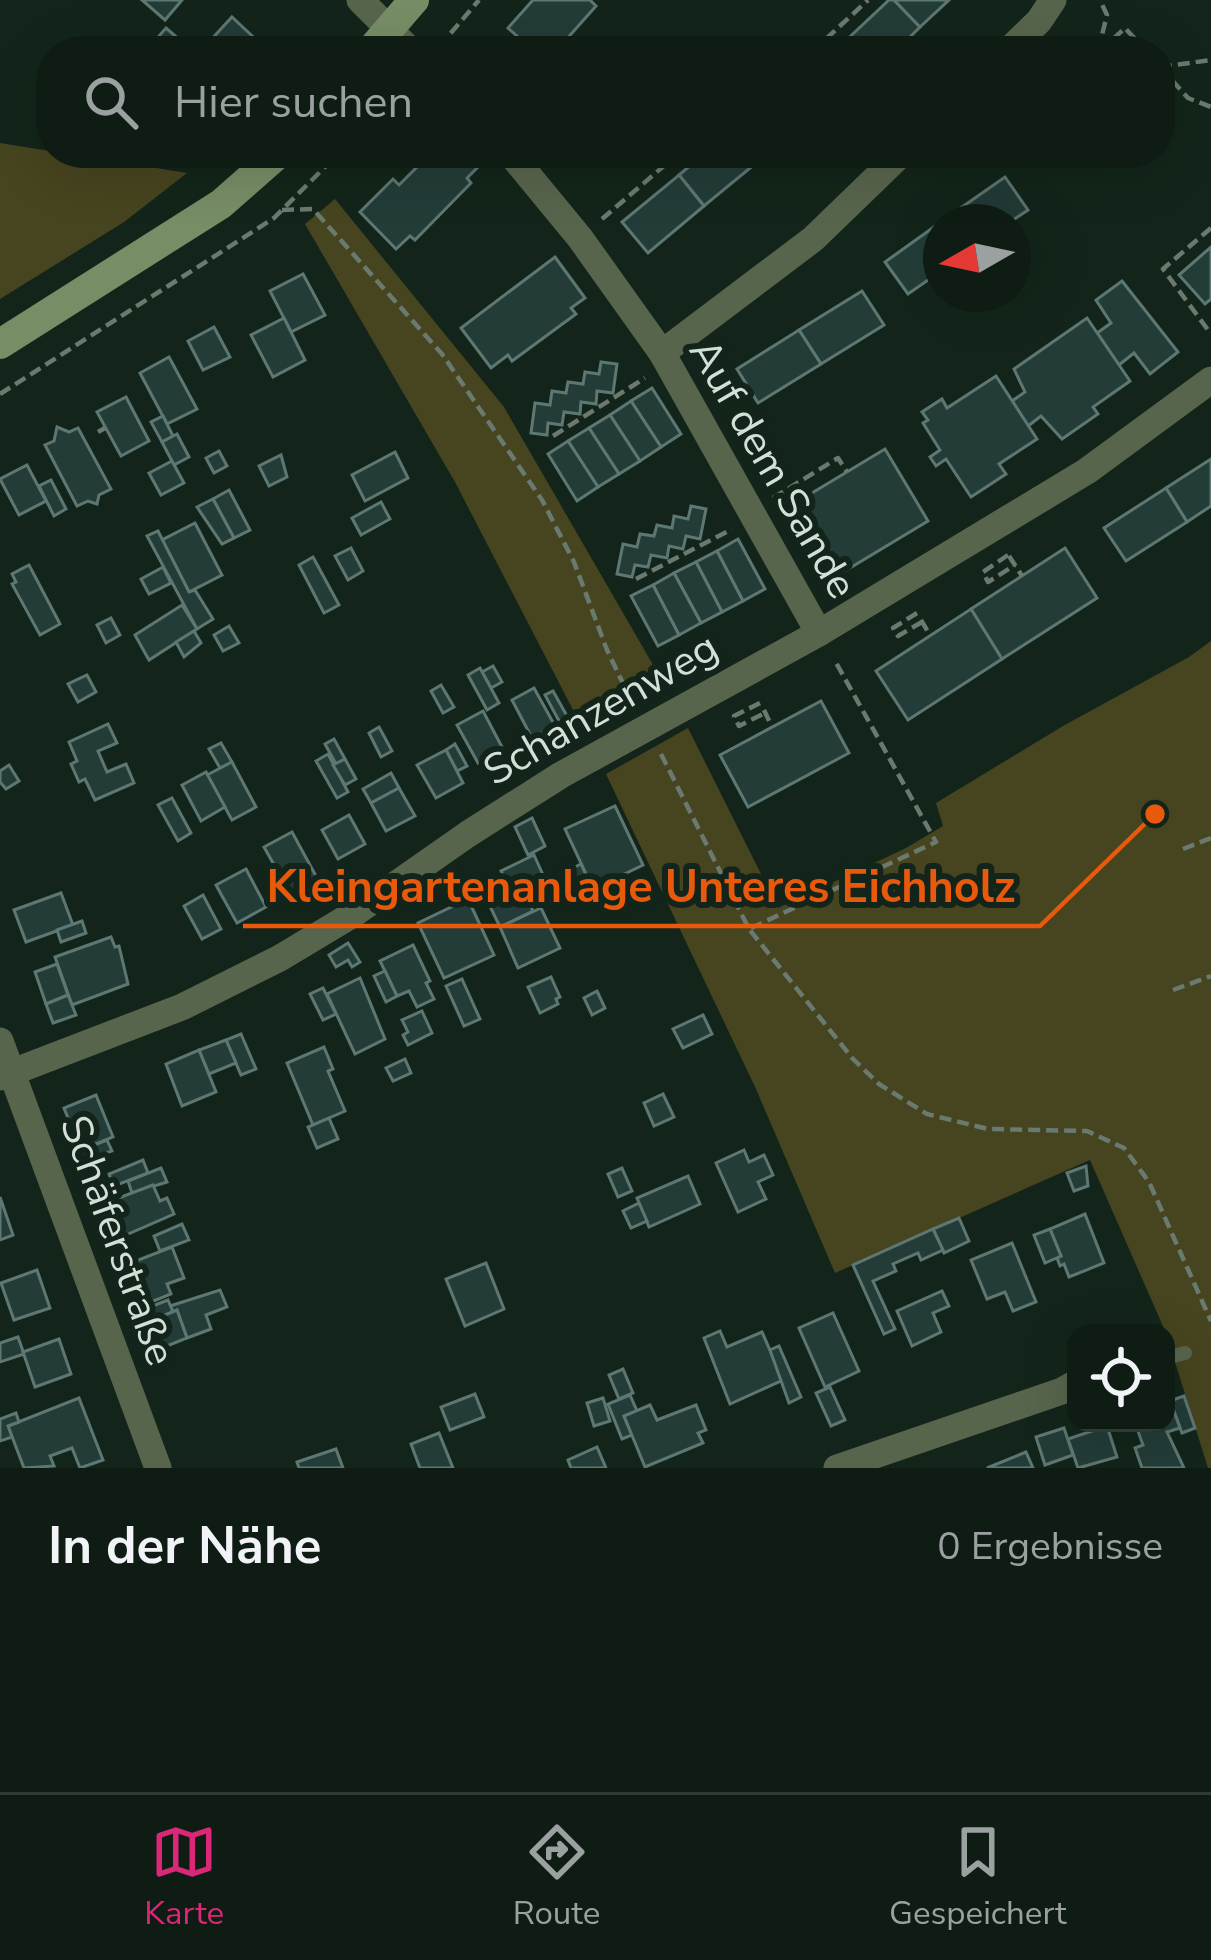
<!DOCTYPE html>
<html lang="de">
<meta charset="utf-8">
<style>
body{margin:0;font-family:"Nunito Sans",sans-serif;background:#1c2922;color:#f1f3f6}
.controls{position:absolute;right:36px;bottom:36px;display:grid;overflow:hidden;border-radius:24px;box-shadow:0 12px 48px #0002}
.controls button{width:108px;height:108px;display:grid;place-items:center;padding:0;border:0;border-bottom:3px solid #2e3a34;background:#0e1c14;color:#f1f3f6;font:60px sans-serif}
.compass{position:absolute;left:923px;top:204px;width:108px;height:108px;border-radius:50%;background:#0e1c14;box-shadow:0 12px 48px #0002;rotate:261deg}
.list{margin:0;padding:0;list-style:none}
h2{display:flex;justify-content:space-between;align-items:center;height:156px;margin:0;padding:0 48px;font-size:51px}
h2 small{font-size:39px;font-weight:400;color:#9ba1a0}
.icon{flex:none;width:66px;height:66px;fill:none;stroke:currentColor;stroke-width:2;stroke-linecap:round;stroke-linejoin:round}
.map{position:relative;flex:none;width:1211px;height:1468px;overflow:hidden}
.search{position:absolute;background:#0e1c14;box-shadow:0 12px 48px #0002;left:36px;right:36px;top:36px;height:132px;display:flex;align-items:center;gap:30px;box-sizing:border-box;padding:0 42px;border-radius:48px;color:#9ba1a0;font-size:45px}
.sheet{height:324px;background:#0e1c14}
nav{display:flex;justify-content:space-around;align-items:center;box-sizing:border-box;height:168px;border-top:3px solid #2e3a34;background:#0e1c14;font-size:33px;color:#9ba1a0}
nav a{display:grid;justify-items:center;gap:6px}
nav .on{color:#db2777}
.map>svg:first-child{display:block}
</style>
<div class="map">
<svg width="1211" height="1468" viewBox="0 0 1211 1468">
<rect width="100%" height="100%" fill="#13251a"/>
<g fill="#47451f">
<polygon points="0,143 187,173 124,222 0,299"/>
<polygon points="335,199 504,407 667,689 585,733 455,482 305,224"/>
<polygon points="1211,641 1211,1468 1208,1468 1166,1333 1090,1160 835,1273 756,1089 606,774 688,728 778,908 906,848 943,826 936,803 1063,726 1189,657"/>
</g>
<g fill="#233c38" stroke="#5d7773" stroke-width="3">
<polygon points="142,0 182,0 165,20"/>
<polygon points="533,0 590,0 596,6 556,51 534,51 508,28"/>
<polygon points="889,0 894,0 920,27 896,51 843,51 839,47"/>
<polygon points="894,0 949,0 920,27"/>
<polygon points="232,17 263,46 259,51 216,51 208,43"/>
<polygon points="166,28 181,41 172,51 146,51"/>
<polygon points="419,153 468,153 480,165 467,178 471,183 415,240 410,236 396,249 360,212 393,179 399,185 417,167 411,161"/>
<polygon points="756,153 761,159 704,206 679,175 705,153"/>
<polygon points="679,175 704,206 648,253 622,222"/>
<polygon points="1005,177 1028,210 1010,222 947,222 945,219"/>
<polygon points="941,222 941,271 908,294 885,262"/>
<polygon points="1211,247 1211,299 1205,304 1179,275"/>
<polygon points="555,257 585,298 571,308 576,314 512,361 508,355 491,368 461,328"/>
<polygon points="303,274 325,315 291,332 270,291"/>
<polygon points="1122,281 1178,352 1150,374 1134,353 1119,365 1097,333 1111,323 1096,300"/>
<polygon points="862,291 884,325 821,364 799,330"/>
<polygon points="284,318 305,360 273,377 251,335"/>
<polygon points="1087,318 1130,381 1093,407 1098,414 1062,439 1041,416 1028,426 1012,401 1025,392 1014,369"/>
<polygon points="214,327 230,357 203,370 188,341"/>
<polygon points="799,330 821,364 758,403 737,369"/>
<polygon points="169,357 197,409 167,424 140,373"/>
<polygon points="601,362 617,364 613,393 597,391 596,404 581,402 580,414 564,412 562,425 548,423 547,435 531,433 535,403 550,405 552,391 566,393 568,382 583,384 585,372 599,374"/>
<polygon points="996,376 1037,439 999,464 1006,474 971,497 946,459 936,466 930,457 940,450 923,423 928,420 922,412 942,399 947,408"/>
<polygon points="652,388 681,434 661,447 631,401"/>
<polygon points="126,397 149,441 121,456 97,412"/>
<polygon points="631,401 661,447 640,461 610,415"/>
<polygon points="610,415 640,461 619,474 589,428"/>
<polygon points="163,416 173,436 162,442 151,422"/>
<polygon points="57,427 69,432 78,428 111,489 99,495 97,504 88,501 77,506 45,445 54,441"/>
<polygon points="589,428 619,474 598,487 568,441"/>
<polygon points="177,434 189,457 174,465 162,442"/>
<polygon points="568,441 598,487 577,501 548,454"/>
<polygon points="885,449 928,521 840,574 797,502"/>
<polygon points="219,451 227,466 214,473 206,458"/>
<polygon points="395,452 408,478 365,501 352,475"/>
<polygon points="281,455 287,477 269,486 259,466"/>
<polygon points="1211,459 1211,506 1187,522 1166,488"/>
<polygon points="172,461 184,483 161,495 149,473"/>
<polygon points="27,465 46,501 19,515 0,479"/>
<polygon points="51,480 66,509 54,516 39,486"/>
<polygon points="1166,488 1187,522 1126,561 1104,528"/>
<polygon points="229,490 250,530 234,538 213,499"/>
<polygon points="213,499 234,538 222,544 197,507"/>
<polygon points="381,502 390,519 361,535 352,518"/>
<polygon points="691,506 706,509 700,539 686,536 683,549 669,546 667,558 651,555 648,567 635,565 632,577 617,574 623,544 637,547 640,534 654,536 657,525 672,528 674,516 688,519"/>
<polygon points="195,523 222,575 189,592 162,540"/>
<polygon points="158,531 189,592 195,590 213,619 197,629 147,536"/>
<polygon points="738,539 765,589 743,601 717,551"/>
<polygon points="351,548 363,571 348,580 335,556"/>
<polygon points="1065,548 1097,598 1002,659 971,609"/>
<polygon points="717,551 743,601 722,612 696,562"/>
<polygon points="313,557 339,605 324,613 299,565"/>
<polygon points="696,562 722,612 701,623 674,573"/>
<polygon points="29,565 60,624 40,635 12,584 16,582 12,574"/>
<polygon points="163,567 171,583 149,594 141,579"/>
<polygon points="674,573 701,623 679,635 653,585"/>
<polygon points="653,585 679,635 658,646 631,596"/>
<polygon points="182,605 197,629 149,660 135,635"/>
<polygon points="971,609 1002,659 908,720 876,671"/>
<polygon points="111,618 120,635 106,643 97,625"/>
<polygon points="229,626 239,643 223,651 214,635"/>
<polygon points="194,631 201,643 184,657 176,642"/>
<polygon points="493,666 502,682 491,688 482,672"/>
<polygon points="480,668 499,703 487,710 468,675"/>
<polygon points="87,675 96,692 78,702 68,684"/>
<polygon points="441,685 454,707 443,713 431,691"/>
<polygon points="534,688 555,726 532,738 512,700"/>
<polygon points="553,691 567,716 559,721 545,695"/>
<polygon points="821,701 849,753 748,807 720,755"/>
<polygon points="483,711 503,749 478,763 457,725"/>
<polygon points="108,724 117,743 98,751 107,772 126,764 134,783 95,800 85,779 79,782 71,764 77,761 69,742"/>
<polygon points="379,727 392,751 381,757 369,733"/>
<polygon points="334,739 345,759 336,764 325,744"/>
<polygon points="221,743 232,762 220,768 209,749"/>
<polygon points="455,744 467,766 457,771 446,750"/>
<polygon points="446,750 463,783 436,798 417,765"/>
<polygon points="328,754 348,792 337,798 316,761"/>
<polygon points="345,759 356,779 345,785 333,765"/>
<polygon points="232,762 256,807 232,820 207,775"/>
<polygon points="9,765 19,781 6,789 0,782 0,771"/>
<polygon points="206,772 225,807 201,821 182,785"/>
<polygon points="391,773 399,788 371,803 363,789"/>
<polygon points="399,788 415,816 386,831 371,803"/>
<polygon points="172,798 191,833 178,841 158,805"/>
<polygon points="615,806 643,865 593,889 565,829"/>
<polygon points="349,815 365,844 338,859 322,830"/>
<polygon points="532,818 545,846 528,855 515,827"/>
<polygon points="292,832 317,878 290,893 264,847"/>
<polygon points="534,855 549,888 527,898 533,911 500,927 483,892 506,881 501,871"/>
<polygon points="581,864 595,894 575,904 561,874"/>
<polygon points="246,869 266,907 237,923 216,885"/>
<polygon points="61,893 73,925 26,942 14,910"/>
<polygon points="203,895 221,929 202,939 184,906"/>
<polygon points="468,899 494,955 444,978 418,923"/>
<polygon points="541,908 560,948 518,968 500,927"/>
<polygon points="82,921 86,933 61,942 57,930"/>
<polygon points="111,937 115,947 119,946 128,984 72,1005 55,957"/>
<polygon points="348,943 360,962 352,967 348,960 336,967 329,955"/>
<polygon points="413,945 430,981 426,983 434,999 417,1007 409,991 397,996 380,961"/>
<polygon points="57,964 68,995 46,1004 35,972"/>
<polygon points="385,971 397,996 386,1002 374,976"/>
<polygon points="551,977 560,997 556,999 558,1004 540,1013 528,987"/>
<polygon points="360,978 385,1039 355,1054 327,994"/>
<polygon points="462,979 480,1019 464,1026 446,986"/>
<polygon points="323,988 336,1014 323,1020 310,994"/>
<polygon points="597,991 605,1008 592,1015 584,998"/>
<polygon points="68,995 76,1015 53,1023 46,1004"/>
<polygon points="422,1011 432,1033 408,1045 403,1035 408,1032 402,1020"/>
<polygon points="703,1015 712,1034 683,1048 673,1029"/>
<polygon points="241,1034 256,1069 241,1075 226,1040"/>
<polygon points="226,1040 236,1063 209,1074 199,1050"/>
<polygon points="324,1047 333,1069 328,1071 345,1111 313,1125 287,1063"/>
<polygon points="199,1050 216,1092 182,1106 166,1064"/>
<polygon points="405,1059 411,1073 393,1081 386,1068"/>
<polygon points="663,1094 674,1117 654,1126 644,1103"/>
<polygon points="96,1095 113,1137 81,1150 64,1108"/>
<polygon points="329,1118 338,1139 317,1148 308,1127"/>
<polygon points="107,1140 112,1151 88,1160 84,1149"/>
<polygon points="744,1150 749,1162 764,1155 773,1175 758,1182 766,1199 738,1212 716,1163"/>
<polygon points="143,1160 148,1173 114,1186 109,1174"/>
<polygon points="1086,1166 1088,1186 1074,1191 1067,1173"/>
<polygon points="161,1168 167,1182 132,1193 128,1181"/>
<polygon points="622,1168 632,1191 618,1197 608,1174"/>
<polygon points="688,1176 700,1204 649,1227 637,1198"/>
<polygon points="153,1185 160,1201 167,1198 174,1214 119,1238 105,1203"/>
<polygon points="0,1197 13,1235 0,1240"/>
<polygon points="639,1203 647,1221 631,1228 623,1211"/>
<polygon points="1085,1214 1104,1263 1069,1277 1064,1264 1060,1266 1057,1258 1061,1256 1050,1229"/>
<polygon points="959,1218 969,1241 944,1253 933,1229"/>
<polygon points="182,1224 189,1240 160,1251 154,1236"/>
<polygon points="933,1229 943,1250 921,1260 918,1253 893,1264 896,1271 873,1281 895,1329 884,1334 853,1265"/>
<polygon points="1050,1229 1061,1256 1045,1263 1034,1235"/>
<polygon points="1012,1243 1036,1302 1013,1311 1005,1292 987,1299 971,1260"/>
<polygon points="172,1247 184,1278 167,1284 171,1294 141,1306 137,1297 132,1298 120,1267"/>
<polygon points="486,1263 504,1309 465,1326 446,1279"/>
<polygon points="37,1270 50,1308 14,1320 1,1283"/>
<polygon points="220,1290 227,1307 206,1315 211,1329 187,1338 177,1310 173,1312 170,1306"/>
<polygon points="942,1291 949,1306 933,1313 941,1332 912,1346 897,1311"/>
<polygon points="168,1300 173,1312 149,1321 145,1309"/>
<polygon points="177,1310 187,1338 157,1350 146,1323"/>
<polygon points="833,1313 859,1371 825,1387 799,1328"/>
<polygon points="720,1331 727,1347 762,1332 783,1380 730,1404 704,1338"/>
<polygon points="18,1337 24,1354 0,1362 0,1343"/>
<polygon points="59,1339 71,1374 35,1387 23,1352"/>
<polygon points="779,1346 801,1397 789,1403 770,1350"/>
<polygon points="623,1369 633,1393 619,1399 609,1375"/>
<polygon points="830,1387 845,1420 831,1426 816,1393"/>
<polygon points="475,1394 484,1417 450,1430 441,1407"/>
<polygon points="630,1395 637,1411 624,1416 632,1435 622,1439 608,1404"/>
<polygon points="1184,1396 1195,1428 1182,1433 1170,1401"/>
<polygon points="79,1398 103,1460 80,1468 72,1448 50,1456 54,1466 24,1468 8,1426"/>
<polygon points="603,1398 610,1421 594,1426 587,1403"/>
<polygon points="650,1405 657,1420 696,1405 706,1430 698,1433 703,1443 645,1467 624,1416"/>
<polygon points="1172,1406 1180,1428 1167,1432 1184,1468 1142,1468 1135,1448 1143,1445 1135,1423 1166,1423 1166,1409"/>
<polygon points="16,1413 19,1422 8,1426 12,1437 0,1441 0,1419"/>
<polygon points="1107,1426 1117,1457 1078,1468 1068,1439"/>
<polygon points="1064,1428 1073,1455 1045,1465 1036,1437"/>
<polygon points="439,1433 453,1468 420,1468 411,1444"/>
<polygon points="597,1447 606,1468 571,1468 568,1460"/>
<polygon points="336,1449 343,1468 299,1468 297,1462"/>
<polygon points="1026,1452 1033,1468 987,1468"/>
</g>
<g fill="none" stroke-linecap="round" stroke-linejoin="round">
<g stroke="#6b7a70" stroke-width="4.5" stroke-dasharray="12 6" stroke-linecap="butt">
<polyline points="439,47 479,0"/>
<polyline points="813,51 868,0"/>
<polyline points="1098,51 1107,15 1100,0"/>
<polyline points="1100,51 1125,28 1146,51"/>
<polyline points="1160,67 1188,98 1211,107"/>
<polyline points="1160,67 1211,60"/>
<polyline points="282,210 313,209 442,354 542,500 574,562 607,650 632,702"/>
<polyline points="602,219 679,153"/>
<polyline points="1211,228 1163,269 1211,334"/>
<polyline points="0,394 274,218 339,153"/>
<polyline points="98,432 105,428"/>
<polyline points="553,436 645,378"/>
<polyline points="773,498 838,458 847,472"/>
<polyline points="1008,555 983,572 988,582 1015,565"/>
<polyline points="1009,556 1022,576"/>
<polyline points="636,579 732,529"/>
<polyline points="917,613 893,628 898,636 922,622"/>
<polyline points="921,620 930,635"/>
<polyline points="760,703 734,716 739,726 765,713"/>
<polyline points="764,710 772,727"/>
<polyline points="661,754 749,929 853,1059 879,1084 927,1114 988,1129 1087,1131 1124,1148 1149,1182 1211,1321"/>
<polyline points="1183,849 1211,838"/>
<polyline points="751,928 936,842 834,659"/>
<polyline points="1173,990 1211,976"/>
</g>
<polyline stroke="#58654d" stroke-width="14" points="1166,1358 1185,1353"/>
<g stroke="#58654d" stroke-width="27">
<polyline points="360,0 411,51"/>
<polyline points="1008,51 1039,21 1053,0"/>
<polyline points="510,153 580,238 662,353 819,633"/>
<polyline points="662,353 813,239 902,153"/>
<polyline points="0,1041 158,1468"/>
<polyline points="0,1077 182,1007 280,958 355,913 468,834 561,775 819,633 1087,471 1211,380"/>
<polyline points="837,1468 1062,1391 1076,1383"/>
</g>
<g stroke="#778d66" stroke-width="30">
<polyline points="370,51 414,0"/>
<polyline points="0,344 221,204 279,153"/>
</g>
</g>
<g text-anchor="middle" stroke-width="12" stroke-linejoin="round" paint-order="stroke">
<g font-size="42" fill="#d3dfd7" stroke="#13251a">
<text transform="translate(774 468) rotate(60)" y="15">Auf dem Sande</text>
<text transform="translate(600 708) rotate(-30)" y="15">Schanzenweg</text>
<text transform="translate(119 1240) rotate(70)" y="15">Schäferstraße</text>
</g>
</g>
<path fill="none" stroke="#e8590c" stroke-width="4.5" d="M1155 814L1040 926H243"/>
<circle fill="#e8590c" stroke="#13251a" stroke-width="4.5" cx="1155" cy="814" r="12"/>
<g font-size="45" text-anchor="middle" font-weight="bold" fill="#e8590c" stroke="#13251a" stroke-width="12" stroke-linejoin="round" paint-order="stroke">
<text x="641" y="902">Kleingartenanlage Unteres Eichholz</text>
</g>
</svg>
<div class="controls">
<button><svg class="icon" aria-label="locate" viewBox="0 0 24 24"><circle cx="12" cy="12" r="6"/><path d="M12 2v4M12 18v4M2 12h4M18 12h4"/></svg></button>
</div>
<svg class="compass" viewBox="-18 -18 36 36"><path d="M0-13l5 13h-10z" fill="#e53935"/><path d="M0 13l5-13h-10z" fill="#9ba1a0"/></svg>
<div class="search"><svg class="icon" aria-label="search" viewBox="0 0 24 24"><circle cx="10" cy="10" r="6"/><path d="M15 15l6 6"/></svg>Hier suchen</div>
</div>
<section class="sheet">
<h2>In der Nähe<small>0 Ergebnisse</small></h2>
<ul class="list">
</ul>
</section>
<nav>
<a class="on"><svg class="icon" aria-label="map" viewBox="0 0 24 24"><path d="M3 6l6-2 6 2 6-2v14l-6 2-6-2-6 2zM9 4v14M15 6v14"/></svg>Karte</a>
<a><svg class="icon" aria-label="directions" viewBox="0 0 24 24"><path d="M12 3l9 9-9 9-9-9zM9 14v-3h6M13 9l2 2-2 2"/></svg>Route</a>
<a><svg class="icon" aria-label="saved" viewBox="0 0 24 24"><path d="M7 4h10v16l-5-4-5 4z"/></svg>Gespeichert</a>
</nav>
